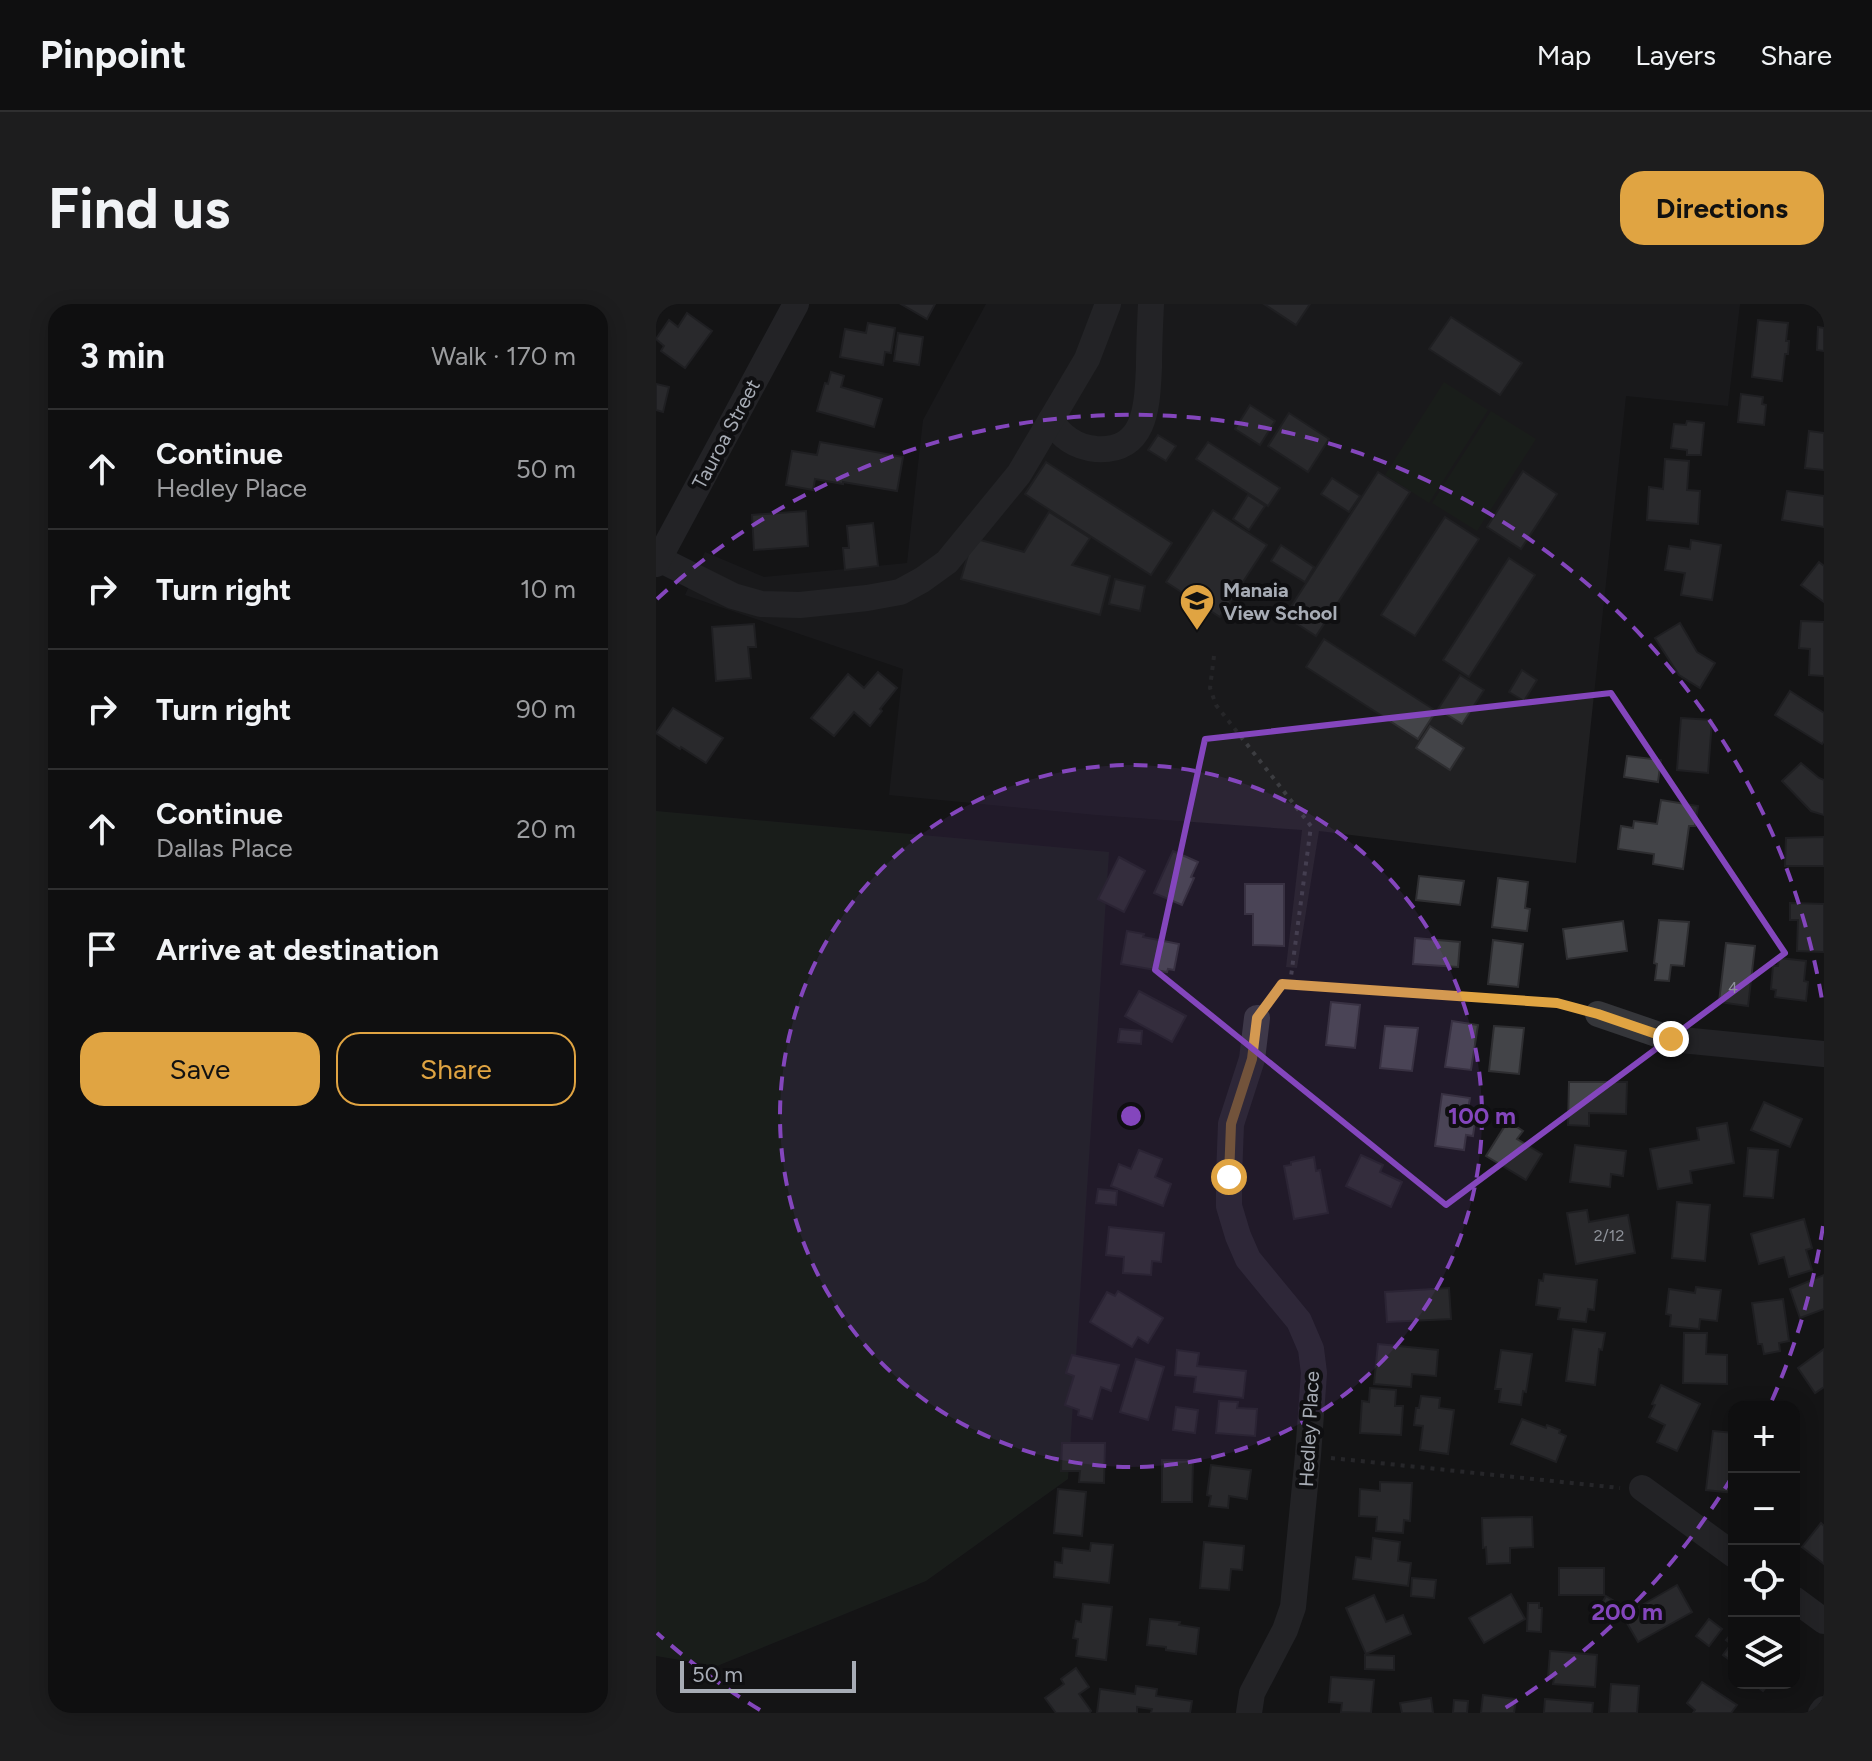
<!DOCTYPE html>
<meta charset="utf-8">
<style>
body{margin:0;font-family:Figtree,sans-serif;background:#1d1d1e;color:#f1f3f6}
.controls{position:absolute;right:24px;bottom:24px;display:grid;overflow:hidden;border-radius:16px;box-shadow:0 4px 20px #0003}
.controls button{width:72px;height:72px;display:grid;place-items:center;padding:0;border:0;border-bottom:2px solid #2f2f30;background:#0f0f10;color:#f1f3f6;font:40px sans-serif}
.scale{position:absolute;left:24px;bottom:20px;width:176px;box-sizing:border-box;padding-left:8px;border:4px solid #a7acb5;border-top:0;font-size:22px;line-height:28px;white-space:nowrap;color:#a7acb5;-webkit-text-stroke:6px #0f0f11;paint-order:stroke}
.stop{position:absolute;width:24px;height:24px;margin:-18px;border:6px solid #e0a442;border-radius:50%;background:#fff}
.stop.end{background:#e0a442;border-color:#fff;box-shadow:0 2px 8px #0008}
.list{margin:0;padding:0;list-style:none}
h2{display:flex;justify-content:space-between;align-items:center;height:104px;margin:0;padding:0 32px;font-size:34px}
h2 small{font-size:26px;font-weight:400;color:#9b9c9f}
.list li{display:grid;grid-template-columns:52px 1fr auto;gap:24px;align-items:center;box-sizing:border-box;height:120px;padding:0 32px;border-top:2px solid #2f2f30}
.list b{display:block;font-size:30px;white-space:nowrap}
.list p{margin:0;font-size:26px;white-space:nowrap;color:#9b9c9f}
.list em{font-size:26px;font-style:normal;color:#9b9c9f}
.actions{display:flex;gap:16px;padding:24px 32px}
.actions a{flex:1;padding:18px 0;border:2px solid #e0a442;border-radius:24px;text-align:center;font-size:28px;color:#e0a442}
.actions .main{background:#e0a442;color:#111}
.icon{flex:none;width:44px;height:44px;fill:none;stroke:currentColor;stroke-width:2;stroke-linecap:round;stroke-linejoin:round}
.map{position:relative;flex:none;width:1168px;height:1409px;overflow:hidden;border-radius:24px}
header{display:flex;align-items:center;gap:48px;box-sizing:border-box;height:112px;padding:0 40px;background:#0f0f10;border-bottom:2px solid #2f2f30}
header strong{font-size:38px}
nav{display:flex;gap:44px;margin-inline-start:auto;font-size:28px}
.intro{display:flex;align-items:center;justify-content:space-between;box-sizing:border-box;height:192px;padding:0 48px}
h1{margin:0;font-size:56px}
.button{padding:20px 36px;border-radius:24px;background:#e0a442;color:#111;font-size:28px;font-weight:700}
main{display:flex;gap:48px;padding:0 48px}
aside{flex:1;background:#0f0f10;border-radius:24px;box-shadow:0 4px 20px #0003}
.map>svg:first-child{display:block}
</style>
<header>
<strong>Pinpoint</strong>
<nav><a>Map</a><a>Layers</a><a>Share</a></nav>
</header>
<div class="intro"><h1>Find us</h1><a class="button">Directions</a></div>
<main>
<aside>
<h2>3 min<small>Walk · 170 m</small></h2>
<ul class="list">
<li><svg class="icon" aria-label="ahead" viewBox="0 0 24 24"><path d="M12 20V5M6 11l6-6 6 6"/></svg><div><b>Continue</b><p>Hedley Place</p></div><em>50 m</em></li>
<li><svg class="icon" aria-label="right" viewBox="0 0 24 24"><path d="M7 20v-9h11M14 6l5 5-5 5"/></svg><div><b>Turn right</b></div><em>10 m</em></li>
<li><svg class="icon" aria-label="right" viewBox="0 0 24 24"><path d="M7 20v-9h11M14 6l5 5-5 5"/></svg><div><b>Turn right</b></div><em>90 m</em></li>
<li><svg class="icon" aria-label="ahead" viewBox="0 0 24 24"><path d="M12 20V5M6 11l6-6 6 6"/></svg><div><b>Continue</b><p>Dallas Place</p></div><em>20 m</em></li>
<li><svg class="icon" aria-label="arrive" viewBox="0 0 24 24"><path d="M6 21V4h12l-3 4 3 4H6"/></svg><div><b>Arrive at destination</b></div></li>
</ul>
<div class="actions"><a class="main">Save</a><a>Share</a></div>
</aside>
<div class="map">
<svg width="1168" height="1409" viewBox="0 0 1168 1409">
<rect width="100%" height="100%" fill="#141416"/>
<polygon fill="#202022" points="330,0 1084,0 1072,102 970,92 920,559 663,527 641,664 630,663 646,526 441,511 233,491 247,365 29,291 49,248 108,273 251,259 267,116"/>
<g fill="#212821">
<polygon points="788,78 832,106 773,199 729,171"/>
<polygon points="835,107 880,135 821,227 776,199"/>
<polygon points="0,507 453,548 412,1175 270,1277 61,1362 0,1352"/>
</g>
<g fill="#434448" stroke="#2e2e31" stroke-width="2">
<polygon points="245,0 279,0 271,15"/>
<polygon points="608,0 654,0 640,21"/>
<polygon points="31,9 56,27 29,64 5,47 8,42 0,35 13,16 22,23"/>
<polygon points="795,13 866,59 844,91 773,45"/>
<polygon points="1102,16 1132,19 1130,37 1133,37 1132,50 1129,50 1126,77 1096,73"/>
<polygon points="212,19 239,24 235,49 229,48 227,61 184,53 189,25 210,29"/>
<polygon points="1162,23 1168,24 1168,47 1161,46"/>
<polygon points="242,29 267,33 263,61 238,57"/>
<polygon points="175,68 188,72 185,83 226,95 218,123 161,107 169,79 172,80"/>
<polygon points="0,80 13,83 7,108 0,106"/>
<polygon points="1085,90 1107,93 1106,100 1110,101 1108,121 1082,118"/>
<polygon points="594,101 619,117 604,141 579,125"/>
<polygon points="633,109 673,135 652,168 612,142"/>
<polygon points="1031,117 1048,119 1045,151 1031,151 1031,146 1015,144 1018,120 1030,121"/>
<polygon points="1153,127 1168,129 1168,166 1149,164"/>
<polygon points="502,131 520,142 510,157 492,146"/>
<polygon points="164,138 247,153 241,187 187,178 187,180 159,175 157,186 130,181 136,147 161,151"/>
<polygon points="552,138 624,184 612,202 540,155"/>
<polygon points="1009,155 1033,157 1031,186 1044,187 1042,220 991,216 993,183 1007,185"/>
<polygon points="390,158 516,239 495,271 369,190"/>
<polygon points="867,167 901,190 865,245 831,223"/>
<polygon points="722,168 754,188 660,332 629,312"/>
<polygon points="676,174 704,192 693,208 665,190"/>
<polygon points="1131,187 1168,192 1168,223 1126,216"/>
<polygon points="592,191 609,202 593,226 577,215"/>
<polygon points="557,206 611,241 564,313 510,278"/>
<polygon points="150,207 152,242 98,246 96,211"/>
<polygon points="393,208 434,234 416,261 454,272 444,311 305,275 317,234 368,248"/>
<polygon points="789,213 823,235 759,332 725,311"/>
<polygon points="217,219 222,262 189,266 187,244 193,244 191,222"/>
<polygon points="1035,236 1065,241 1056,296 1025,291 1029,269 1009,266 1013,242 1034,245"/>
<polygon points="625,241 658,263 649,278 615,257"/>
<polygon points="853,254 879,271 813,373 787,356"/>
<polygon points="1163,258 1168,262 1168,298 1145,281"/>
<polygon points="459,275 489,282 484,307 453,300"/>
<polygon points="1145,317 1168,318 1168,372 1153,371 1154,345 1143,344"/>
<polygon points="1024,319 1041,348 1059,359 1044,384 1023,371 999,334"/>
<polygon points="98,320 100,343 92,343 95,374 60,377 56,323"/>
<polygon points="668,335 780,407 762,435 650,363"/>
<polygon points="866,366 881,376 868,397 853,388"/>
<polygon points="222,368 241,384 224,405 226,407 214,422 198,408 178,432 155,414 192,370 208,384"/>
<polygon points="804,371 828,386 806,420 782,405"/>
<polygon points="1134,387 1168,409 1168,437 1166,440 1119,411"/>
<polygon points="17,404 67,434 50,459 25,443 24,445 0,429"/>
<polygon points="1025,414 1056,416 1052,469 1021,466"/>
<polygon points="774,422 808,444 794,466 760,444"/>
<polygon points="971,452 1005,456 1002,478 968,473"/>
<polygon points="1145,459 1163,474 1168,476 1168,511 1155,507 1126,477"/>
<polygon points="1005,496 1042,502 1039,522 1033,522 1027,565 997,560 998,550 962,545 965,522 977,524 978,517 1001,520"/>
<polygon points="1168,533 1168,562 1129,562 1130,534"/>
<polygon points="517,547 542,558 535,573 538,574 526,601 498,589"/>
<polygon points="463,553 489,567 468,608 442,595"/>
<polygon points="763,572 808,577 804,601 760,596"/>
<polygon points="842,574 872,578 869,604 874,605 871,627 836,623"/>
<polygon points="589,580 628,580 628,642 597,641 597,610 589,610"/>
<polygon points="1134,599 1168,600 1168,648 1141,647 1142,616 1134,616"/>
<polygon points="1003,616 1033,618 1028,662 1015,661 1013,677 999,676 1001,660 998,659"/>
<polygon points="967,617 971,647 911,655 907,625"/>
<polygon points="471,627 488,630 487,633 523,640 518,666 512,665 511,668 465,660"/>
<polygon points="759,634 804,638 802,663 757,660"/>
<polygon points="837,636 867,640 862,683 832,680"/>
<polygon points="1070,639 1099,642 1092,702 1063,698"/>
<polygon points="1123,654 1150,657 1148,677 1152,678 1150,697 1119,693 1120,686 1115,685 1117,662 1122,662"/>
<polygon points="483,687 530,712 516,738 469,712"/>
<polygon points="675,698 704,701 699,744 670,741"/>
<polygon points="796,717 822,721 815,766 789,763"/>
<polygon points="729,722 762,724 756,767 724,764"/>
<polygon points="838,722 868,724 863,770 833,767"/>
<polygon points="464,725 486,727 485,740 462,738"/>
<polygon points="913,778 971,778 970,810 933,809 933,822 912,821"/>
<polygon points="786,790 814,794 810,816 819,818 817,832 810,831 808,846 779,842"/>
<polygon points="1108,798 1146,815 1134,843 1095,826"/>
<polygon points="852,817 867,827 861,835 886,850 870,876 830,852"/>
<polygon points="1071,819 1078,859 1034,867 1036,879 1002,885 994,845 1043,836 1041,824"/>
<polygon points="919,841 970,847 967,872 955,870 954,883 914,878"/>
<polygon points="1092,844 1122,846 1117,894 1088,892"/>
<polygon points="483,846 506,855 499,873 515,880 507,902 455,882 463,860 475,865"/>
<polygon points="705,851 727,861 724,868 746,878 735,903 690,882"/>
<polygon points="658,853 660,867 664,866 672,909 638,915 628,862 635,861 635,858"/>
<polygon points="442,885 461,887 460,901 440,899"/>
<polygon points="1021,898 1054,901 1049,957 1016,954"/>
<polygon points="931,906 933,918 972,911 979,949 920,960 911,909"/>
<polygon points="1148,915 1156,944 1150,946 1156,966 1133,973 1128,953 1103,960 1095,930"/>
<polygon points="453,923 508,929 505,958 496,957 495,971 467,969 468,953 450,951"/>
<polygon points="888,970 941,976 938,1006 932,1005 930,1018 902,1015 904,1004 880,1001 883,976 887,977"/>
<polygon points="1168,971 1168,1005 1144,1014 1134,985"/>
<polygon points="1040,983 1065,986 1061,1017 1044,1015 1043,1025 1014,1022 1015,1011 1010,1010 1013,985 1039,989"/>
<polygon points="793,984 795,1015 731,1018 729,988"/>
<polygon points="462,987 507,1014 492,1039 482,1033 476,1043 434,1018 451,988 459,992"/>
<polygon points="1127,995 1133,1037 1123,1039 1124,1047 1108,1050 1106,1040 1102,1040 1096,999"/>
<polygon points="917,1025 949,1029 946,1046 943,1045 939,1081 910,1077"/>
<polygon points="1028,1029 1051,1029 1050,1050 1071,1051 1071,1080 1027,1079"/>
<polygon points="722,1040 782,1046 780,1072 756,1070 755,1083 718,1080"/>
<polygon points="1168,1045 1168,1083 1159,1089 1142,1064"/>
<polygon points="521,1046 543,1049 541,1062 590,1067 587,1094 538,1088 540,1073 519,1071"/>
<polygon points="845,1046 876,1050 870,1088 867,1087 865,1101 843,1098 845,1085 839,1085"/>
<polygon points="416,1051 463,1061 455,1087 445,1083 436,1115 422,1111 423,1106 409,1101 418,1072 410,1069"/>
<polygon points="480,1055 508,1063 492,1116 464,1108"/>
<polygon points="1005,1081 1044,1100 1021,1147 1001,1138 1009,1121 993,1113 999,1101 996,1100"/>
<polygon points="714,1084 740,1086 739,1102 747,1102 745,1131 704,1129 706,1097 713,1098"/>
<polygon points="765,1092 784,1094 783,1104 798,1106 792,1150 764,1146 767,1122 758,1121 760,1104 763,1104"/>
<polygon points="563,1097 582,1098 581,1104 601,1105 599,1132 560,1129"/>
<polygon points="520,1103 542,1106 539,1129 517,1126"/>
<polygon points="866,1115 890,1124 891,1121 904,1126 903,1129 910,1132 900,1158 855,1140"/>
<polygon points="1057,1127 1078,1129 1078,1189 1050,1186"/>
<polygon points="406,1139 449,1139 448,1179 423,1178 424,1167 405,1167"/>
<polygon points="506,1156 537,1156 536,1198 506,1198"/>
<polygon points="555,1161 595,1166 591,1195 573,1192 572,1204 553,1202 555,1192 551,1191"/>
<polygon points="724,1178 756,1179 754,1217 748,1216 747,1229 720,1227 721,1213 703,1212 704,1185 724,1187"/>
<polygon points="402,1185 430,1188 426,1232 398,1229"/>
<polygon points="876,1213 877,1243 854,1244 854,1259 831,1260 830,1243 827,1244 826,1214"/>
<polygon points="1165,1219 1168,1222 1168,1260 1146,1243"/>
<polygon points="717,1234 744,1238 742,1257 755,1259 752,1282 697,1275 700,1253 715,1255"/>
<polygon points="548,1238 588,1242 586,1266 575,1265 573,1286 544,1284"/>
<polygon points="435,1239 457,1241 453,1279 398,1273 399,1258 406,1259 407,1244 434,1247"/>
<rect x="903" y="1264" width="45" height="27"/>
<polygon points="756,1274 780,1276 778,1294 755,1292"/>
<polygon points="1021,1281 1036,1308 982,1338 967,1312"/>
<polygon points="855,1290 869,1315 828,1339 813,1314"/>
<polygon points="718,1291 730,1318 747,1311 755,1330 710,1350 690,1304"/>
<polygon points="950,1292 960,1298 948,1318 939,1312"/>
<polygon points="872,1299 883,1299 883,1304 886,1304 885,1328 871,1327"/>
<polygon points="427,1300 456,1303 450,1356 420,1352 422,1335 417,1334 420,1317 425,1318"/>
<polygon points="494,1315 524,1318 523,1321 543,1324 540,1350 510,1346 510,1343 491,1341"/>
<polygon points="1053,1315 1066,1325 1053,1342 1040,1332"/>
<polygon points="1078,1326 1078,1359 1067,1351 1075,1340 1070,1336"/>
<polygon points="894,1347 941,1351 939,1383 897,1380 898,1375 892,1374"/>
<polygon points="709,1351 738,1352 738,1366 709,1365"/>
<polygon points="420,1364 433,1383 423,1390 435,1407 433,1409 400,1409 389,1394 408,1380 405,1375"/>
<polygon points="675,1373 718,1376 715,1409 685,1408 686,1399 673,1398"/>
<polygon points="1046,1378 1081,1401 1075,1409 1037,1409 1039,1406 1031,1399"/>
<polygon points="1097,1379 1113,1379 1107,1387"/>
<polygon points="955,1380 983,1382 981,1409 953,1409"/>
<polygon points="480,1382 501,1385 500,1392 536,1397 534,1409 495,1409 496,1405 481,1403 481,1409 441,1409 444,1385 479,1390"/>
<polygon points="827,1391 860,1395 858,1409 825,1409"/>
<polygon points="775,1394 777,1409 746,1409 744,1399"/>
<polygon points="889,1395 937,1399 936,1409 888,1409"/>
<polygon points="798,1396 812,1397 811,1409 797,1409"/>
</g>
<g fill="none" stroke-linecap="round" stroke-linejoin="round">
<g stroke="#3c3d41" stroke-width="4" stroke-dasharray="4 6" stroke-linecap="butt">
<polyline points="558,352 554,384 560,401 655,522 634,680"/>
<polyline points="614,696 626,680 901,699 920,704"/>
<polyline points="675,1154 964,1184"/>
</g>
<g stroke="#35363a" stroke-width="26">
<path d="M395 116C405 133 419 143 440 145 491 148 491 101 493 63 493 42 494 21 495 0"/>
<polyline points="3,255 77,292 105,300 144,301 211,294 244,288 266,276 291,258 363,170 431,55 452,0"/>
<polyline points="0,260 140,0"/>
<polyline points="942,710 1015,735 1168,750"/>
<polyline points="986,1184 1078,1251"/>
<polyline points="1138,1295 1168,1317"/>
<polyline points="593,1409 596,1389 629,1326 637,1303 652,1151 658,1069 655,1045 643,1017 592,955 582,932 573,902 573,873 575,820 596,755 601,714"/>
<polyline points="1165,1409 1168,1405"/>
</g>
</g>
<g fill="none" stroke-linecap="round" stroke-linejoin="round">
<polyline stroke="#e0a442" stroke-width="10" points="573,873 575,820 596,755 601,714 626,680 901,699 942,710 1015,735"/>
</g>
<path d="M0 0H1168V1409H0ZM955 389 1129 649 790 901 499 666 549 435Z" fill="#141416" fill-opacity=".55" fill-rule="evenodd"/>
<path fill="none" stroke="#8446bd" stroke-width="6" stroke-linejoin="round" d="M955 389 1129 649 790 901 499 666 549 435Z"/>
<circle cx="475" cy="812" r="351" fill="#8446bd" fill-opacity=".12"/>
<g fill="none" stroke="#8446bd" stroke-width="4" stroke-dasharray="14 10">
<circle cx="475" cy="812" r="351"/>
<path d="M1167 922A701 701 0 0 1 1113 1103M1076 1173A701 701 0 0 1 846 1406M104 1406A701 701 0 0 1 1 1329M1 295A701 701 0 0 1 1167 702"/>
</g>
<defs>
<symbol id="school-pin" viewBox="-11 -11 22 30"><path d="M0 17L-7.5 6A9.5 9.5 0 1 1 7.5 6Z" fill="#e0a442" stroke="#0f0f11"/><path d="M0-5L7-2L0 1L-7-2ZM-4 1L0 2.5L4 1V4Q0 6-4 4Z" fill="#111"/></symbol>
</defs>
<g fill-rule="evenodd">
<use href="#school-pin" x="521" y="277" width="40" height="54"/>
</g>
<g text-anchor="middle" stroke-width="8" stroke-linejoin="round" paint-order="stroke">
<g font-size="16" fill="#8e929a">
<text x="1077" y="689">4</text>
<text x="953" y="937">2/12</text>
</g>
<g font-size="20" fill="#a7acb5" stroke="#0f0f11">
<text transform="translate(70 130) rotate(-62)" y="7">Tauroa Street</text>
<text transform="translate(653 1125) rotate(-87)" y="7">Hedley Place</text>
</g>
<g font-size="20" font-weight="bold" fill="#a7acb5" stroke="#0f0f11" text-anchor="start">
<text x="567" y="293">Manaia<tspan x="567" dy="23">View School</tspan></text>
</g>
</g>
<circle cx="475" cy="812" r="12" fill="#8446bd" stroke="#0f0f11" stroke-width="4"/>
<g font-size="24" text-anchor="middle" font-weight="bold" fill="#8446bd" stroke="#0f0f11" stroke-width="8" stroke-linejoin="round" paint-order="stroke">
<text x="826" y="820">100 m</text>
<text x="971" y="1316">200 m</text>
</g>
</svg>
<div class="controls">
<button>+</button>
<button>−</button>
<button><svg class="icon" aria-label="locate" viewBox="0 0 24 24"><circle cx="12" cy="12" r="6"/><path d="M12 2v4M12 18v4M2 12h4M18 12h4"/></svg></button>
<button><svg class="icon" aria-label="layers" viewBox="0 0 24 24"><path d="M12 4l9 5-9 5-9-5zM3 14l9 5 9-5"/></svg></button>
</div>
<div class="scale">50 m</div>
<div class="stop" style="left:573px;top:873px"></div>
<div class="stop end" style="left:1015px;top:735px"></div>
</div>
</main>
